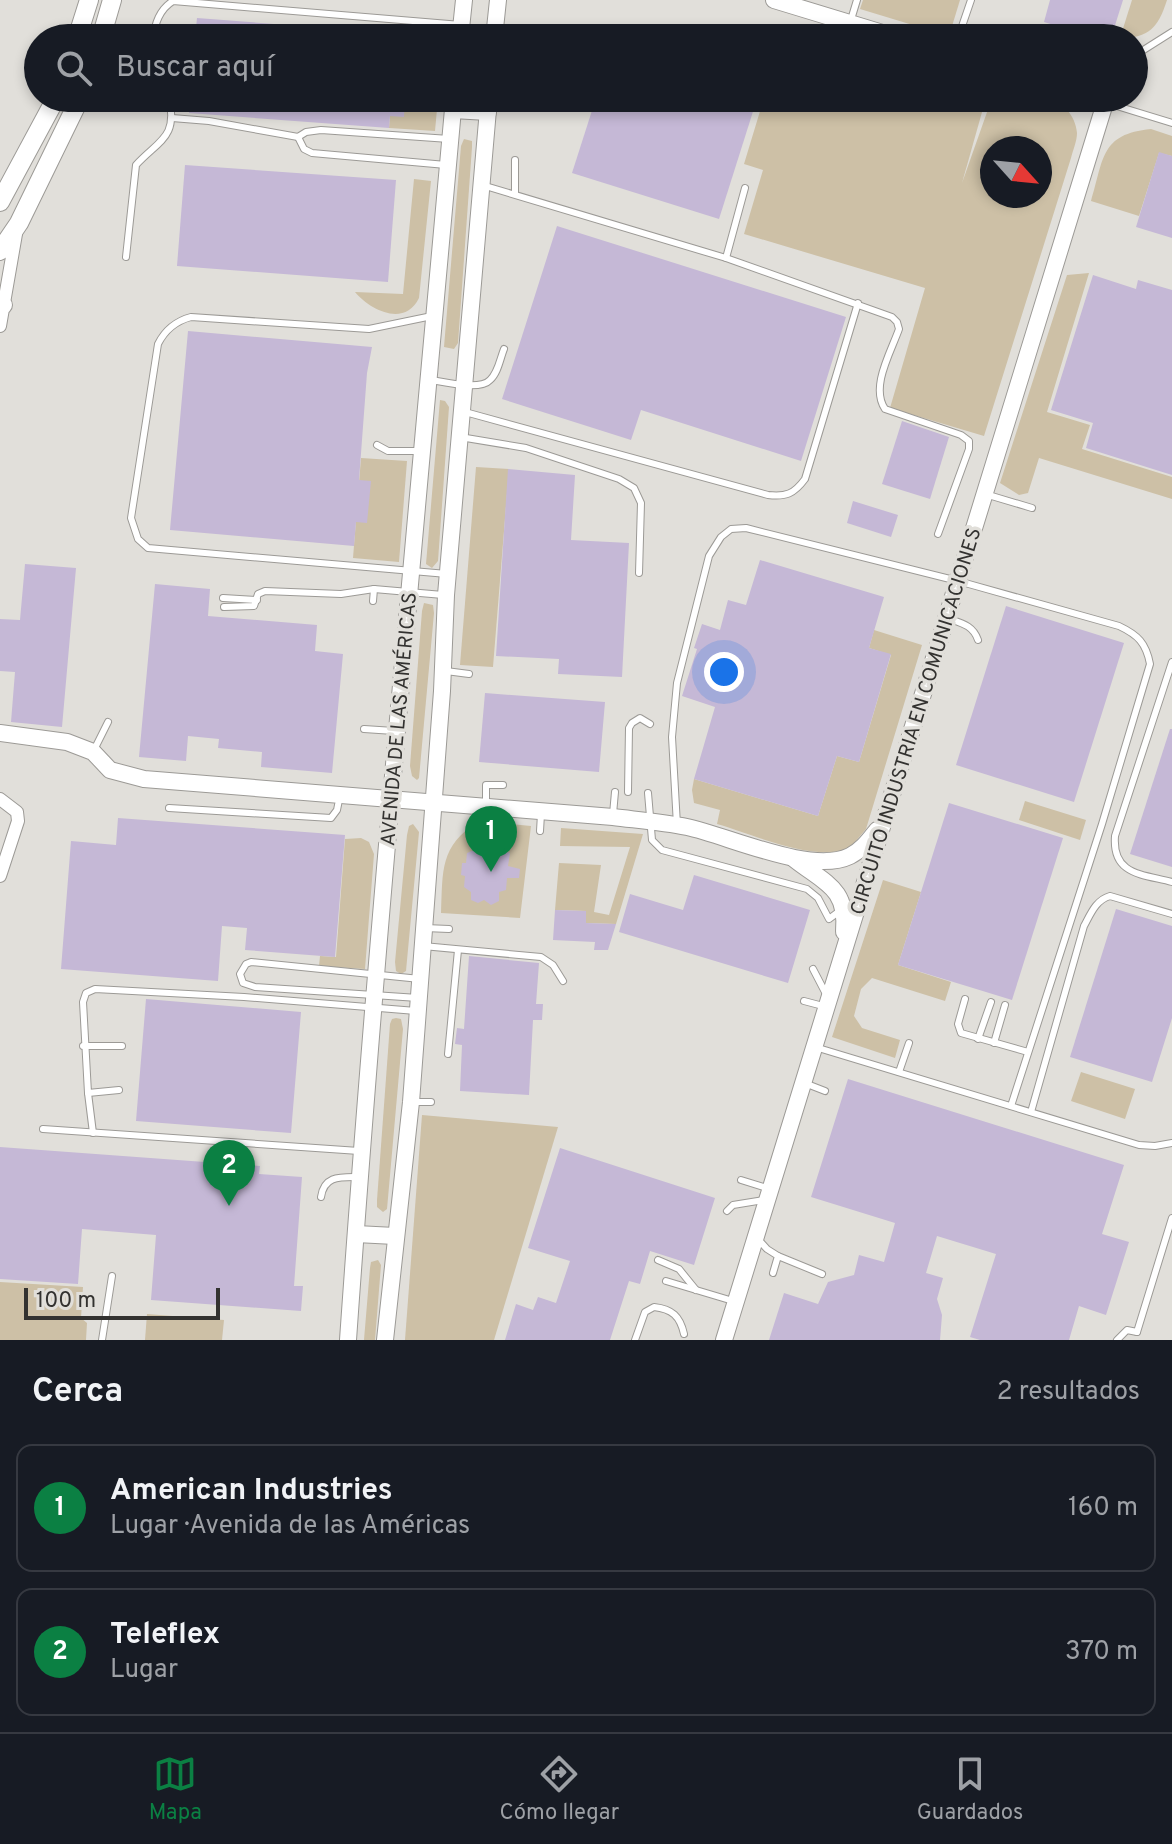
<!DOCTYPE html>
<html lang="es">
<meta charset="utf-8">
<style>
body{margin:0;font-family:Overpass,sans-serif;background:#242831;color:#f1f3f6}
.compass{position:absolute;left:980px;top:136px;width:72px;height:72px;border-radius:50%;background:#171b24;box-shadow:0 4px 12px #0003;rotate:117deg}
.scale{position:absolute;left:24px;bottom:20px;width:196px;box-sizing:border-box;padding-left:8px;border:4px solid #333230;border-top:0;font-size:22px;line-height:28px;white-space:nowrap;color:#333230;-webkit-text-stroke:6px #e1dfda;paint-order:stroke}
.you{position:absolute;left:724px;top:672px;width:28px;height:28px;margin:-20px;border:6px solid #fff;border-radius:50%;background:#1a73e8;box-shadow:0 0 0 12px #1a73e833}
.badge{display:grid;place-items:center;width:52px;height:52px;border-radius:50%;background:#0b8043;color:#fff;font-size:26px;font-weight:700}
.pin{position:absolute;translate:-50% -66px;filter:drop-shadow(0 2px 4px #0008)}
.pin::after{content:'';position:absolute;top:42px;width:28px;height:24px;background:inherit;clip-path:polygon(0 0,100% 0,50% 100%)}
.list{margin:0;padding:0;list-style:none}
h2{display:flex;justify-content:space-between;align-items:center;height:104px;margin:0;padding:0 32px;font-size:34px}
h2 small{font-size:26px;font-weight:400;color:#9ea1a6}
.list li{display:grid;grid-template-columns:52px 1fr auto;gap:24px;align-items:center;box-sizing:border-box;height:128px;margin:0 16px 16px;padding:0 16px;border:2px solid #363941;border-radius:16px}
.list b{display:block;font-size:30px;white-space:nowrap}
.list p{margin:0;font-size:26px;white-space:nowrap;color:#9ea1a6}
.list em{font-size:26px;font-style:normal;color:#9ea1a6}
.icon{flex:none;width:44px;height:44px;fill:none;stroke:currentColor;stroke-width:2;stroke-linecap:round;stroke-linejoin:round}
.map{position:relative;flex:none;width:1172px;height:1340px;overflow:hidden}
.search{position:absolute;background:#171b24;box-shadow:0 4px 12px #0003;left:24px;right:24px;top:24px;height:88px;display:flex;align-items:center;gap:20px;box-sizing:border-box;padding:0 28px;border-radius:44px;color:#9ea1a6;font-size:30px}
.sheet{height:392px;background:#171b24}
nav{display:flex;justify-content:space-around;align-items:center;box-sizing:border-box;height:112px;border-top:2px solid #363941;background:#171b24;font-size:22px;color:#9ea1a6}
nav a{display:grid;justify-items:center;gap:4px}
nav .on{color:#0b8043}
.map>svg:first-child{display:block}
</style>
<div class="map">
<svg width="1172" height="1340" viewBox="0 0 1172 1340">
<rect width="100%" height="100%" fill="#e1dfda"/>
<g fill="#cdc0a6" fill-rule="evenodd">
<polygon points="863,0 960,0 949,36 860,9"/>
<path d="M1132 0H1167C1158 28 1149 38 1120 38Z"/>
<polygon points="405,98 438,98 435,131 389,128 390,116"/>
<path d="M764 98H986L962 183 992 98H1003L1039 110 1044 98C1061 98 1076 116 1077 133 1077 141 1073 150 1071 158L984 436 890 408 925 288 744 234 763 170 744 164ZM992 148H1040V196H992Z"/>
<path d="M1151 129 1172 136V156L1159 153 1139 216 1091 201C1104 159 1100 134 1151 129Z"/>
<polygon points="464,139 472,141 472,147 458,343 454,349 444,347 461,146"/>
<path d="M414 179 431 181 419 298C405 327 371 311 355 292L403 294Z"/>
<polygon points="1089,273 1047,412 1090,425 1082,449 1172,477 1172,499 1039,458 1028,493 1019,495 1000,483 1067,275"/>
<polygon points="440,400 445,401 449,407 438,561 432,568 426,564"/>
<polygon points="361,458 407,461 399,562 353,558"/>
<polygon points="476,467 509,469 493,667 460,665"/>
<polygon points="424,603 433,605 434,613 419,778 417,780 412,776 410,766 422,611"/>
<path d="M874 630 922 645 866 829 849 849C810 861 755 835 717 824L720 810 694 803 692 790 694 779 818 816 837 756 859 762 891 655 869 648Z"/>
<polygon points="1025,801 1086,820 1080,840 1019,820"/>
<path d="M479 821 531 826 520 918 441 913C443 871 439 846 479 821Z"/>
<polygon points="413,824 419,832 406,971 401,974 396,971 395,962 407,835 409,826"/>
<polygon points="561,828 643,834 616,924 586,923 586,911 555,910 559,863 601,865 594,912 609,915 630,847 560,846"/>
<polygon points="361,838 369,842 374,854 365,969 319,966 320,956 336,957 345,839"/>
<polygon points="883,880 921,892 898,965 951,982 945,1001 872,978 861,989 854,1016 862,1028 900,1040 895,1058 832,1037"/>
<polygon points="396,1018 401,1019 403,1029 387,1209 383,1212 377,1207 377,1200 390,1024 392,1019"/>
<polygon points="1081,1072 1135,1089 1125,1119 1071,1101"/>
<polygon points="422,1115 558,1127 494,1340 405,1340"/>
<polygon points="378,1260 381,1265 375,1340 364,1340 370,1268 371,1262"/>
<polygon points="0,1282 83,1287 81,1318 87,1323 86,1340 0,1340"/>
<polygon points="147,1314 224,1320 222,1340 145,1340"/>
</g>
<g fill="#c5b8d6">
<polygon points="1050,0 1123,0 1111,38 1096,38 1044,22"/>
<polygon points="197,18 353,30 353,38 195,38"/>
<polygon points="191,98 405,98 404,117 390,116 389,128 189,113"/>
<polygon points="596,98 744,98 756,102 719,219 572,173"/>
<polygon points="1159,152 1172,156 1172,238 1136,227"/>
<polygon points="185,165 396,180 388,282 177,266"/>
<polygon points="557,226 846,317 801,461 641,410 631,440 502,399"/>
<polygon points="1093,275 1136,289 1138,280 1172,290 1172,475 1086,448 1093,423 1051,410"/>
<polygon points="188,331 372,347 367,373 359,480 371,481 367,523 356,522 354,546 170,530"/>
<polygon points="902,421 949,437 930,499 882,484"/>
<polygon points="508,469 575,475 571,540 629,543 622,677 558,674 559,659 496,656"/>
<polygon points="853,501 898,515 891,537 847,523"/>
<polygon points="760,560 884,597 869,648 891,654 859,762 837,756 818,816 694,779 715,707 682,696 697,649 694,648 702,624 720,630 728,600 746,605"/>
<polygon points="25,564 76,568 62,727 11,722 15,672 0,671 0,619 20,620"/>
<polygon points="155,584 210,589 208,616 317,625 315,651 343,654 332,773 261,767 262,752 218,748 219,739 188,736 186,761 139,757"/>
<polygon points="1006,606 1124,643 1074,802 956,765"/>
<polygon points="485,693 605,702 599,772 479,762"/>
<polygon points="1170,729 1172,729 1172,867 1130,854"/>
<polygon points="949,803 1063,838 1012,1000 898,965"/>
<polygon points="118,818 345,835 335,957 245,950 247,928 222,926 218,981 61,969 71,841 116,845"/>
<polygon points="483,839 489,844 496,839 506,847 505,851 510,853 508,866 520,869 519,878 507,878 506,890 499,892 499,901 491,905 484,900 478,903 471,900 471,892 464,887 465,876 461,875 462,863 466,863 467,853 474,850 475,843"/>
<polygon points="694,875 810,910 788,983 619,932 630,894 683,910"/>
<polygon points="1116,909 1172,926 1172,1018 1152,1082 1070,1057"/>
<polygon points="555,910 586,911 586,923 616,924 608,950 594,950 595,942 553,940"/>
<polygon points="469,956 539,963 536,1004 543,1004 542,1020 533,1020 529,1095 460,1091 462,1045 455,1044 457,1028 464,1029"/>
<polygon points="146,999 301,1012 291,1133 136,1121"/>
<polygon points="848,1079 1124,1165 1102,1234 1129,1242 1106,1315 1079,1306 1069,1340 980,1340 970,1337 996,1254 937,1236 926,1273 943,1278 937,1299 942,1315 940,1340 769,1340 784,1293 818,1304 828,1282 854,1275 859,1255 884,1262 895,1223 811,1197"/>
<polygon points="0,1147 260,1166 259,1174 302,1177 294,1286 303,1286 301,1311 151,1300 156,1235 82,1229 78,1284 0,1279"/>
<polygon points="560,1148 715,1198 694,1265 650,1251 640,1284 629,1281 610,1340 505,1340 516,1304 533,1310 538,1297 556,1303 570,1261 528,1248"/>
</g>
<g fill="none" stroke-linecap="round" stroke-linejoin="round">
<defs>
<g id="lane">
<polyline points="850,23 857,0"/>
<path d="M154 38C154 24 160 9 173 1L461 25"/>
<polyline points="958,38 971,0"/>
<polyline points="1003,38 1007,31 1012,30 1035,38"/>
<polyline points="1134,56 1172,32"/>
<polyline points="1107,103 1172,123"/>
<polyline points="172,118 209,121 298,137 306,132 321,130 449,139"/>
<polyline points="298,137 304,149 312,153 446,165"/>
<path d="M482 185 726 258 892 317 897 322 899 329C891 352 870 387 885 409L961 435 969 441V449L938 534"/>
<polyline points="515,194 515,160"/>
<path d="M126 257 136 165C159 140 178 138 169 98"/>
<polyline points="726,258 745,188"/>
<path d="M432 316 369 329 191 317C176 321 165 330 158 344L131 518 138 539 148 548 447 574"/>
<path d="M431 380C444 382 480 391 490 380 498 373 500 359 504 349"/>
<path d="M465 412 768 495C786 497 794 494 805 479L858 303"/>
<polyline points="460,437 526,448 619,479 634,488 641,503 639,573"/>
<polyline points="377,445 388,451 421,451"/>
<polyline points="985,494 1032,508"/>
<polyline points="223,598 257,600"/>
<polyline points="373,601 374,589"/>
<polyline points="224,607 254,606 258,594 265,591 341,594 374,589 443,595"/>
<path d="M947 618C961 623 973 625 978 640"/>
<path d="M1172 662 1115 836C1112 875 1142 874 1172 882"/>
<polyline points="446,671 469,674"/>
<polyline points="364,729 394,731"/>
<polyline points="93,752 108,722"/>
<polyline points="628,792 629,728 632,723 640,718 650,724"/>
<polyline points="648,793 652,840 662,850 807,889 818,898 829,919 841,910"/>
<polyline points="486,803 486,785 503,785"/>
<polyline points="169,808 331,818 337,810 340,795"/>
<polyline points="613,814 615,792"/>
<path d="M677 825 672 737 677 683 709 556 721 537 731 529 746 528 958 581 1119 626C1138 635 1146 643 1150 664L1102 824 1011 1106"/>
<polyline points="540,831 541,814"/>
<polyline points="425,928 449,929"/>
<polyline points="423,946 541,957 553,965 563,981"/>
<polyline points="813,969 826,994"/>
<polyline points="418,998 255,987 243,983 240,974 246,964 251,962 420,979"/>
<polyline points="965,999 958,1024 961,1033 1028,1052"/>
<polyline points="804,1001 823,1006"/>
<polyline points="978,1039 991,1002"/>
<polyline points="994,1043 1005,1005"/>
<polyline points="83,1046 122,1046"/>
<polyline points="815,1047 1139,1145 1155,1146 1172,1143"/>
<polyline points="448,1054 458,950"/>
<polyline points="899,1072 909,1043"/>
<polyline points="807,1084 825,1091"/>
<polyline points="119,1090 88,1093 83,1002 86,993 95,989 244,997 416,1011"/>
<polyline points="88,1093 93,1133"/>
<polyline points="414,1102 431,1102"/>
<path d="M1031 1112 1084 926C1091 913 1096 900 1110 896L1172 914"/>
<polyline points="43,1129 359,1151"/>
<polyline points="741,1180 767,1188"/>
<path d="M321 1197C324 1176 339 1177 357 1177"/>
<polyline points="727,1211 733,1205 764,1200"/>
<polyline points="758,1239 767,1249 778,1256 773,1273"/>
<polyline points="778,1256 822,1274"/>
<polyline points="658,1260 679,1269 696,1290"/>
<polyline points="666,1281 733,1301"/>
<polyline points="1137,1332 1172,1218"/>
<polyline points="102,1340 112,1276"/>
<path d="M635 1340 645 1312 654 1307C672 1309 680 1316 684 1334"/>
<polyline points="1117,1340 1127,1330 1137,1332"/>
</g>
<g id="street">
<polyline points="0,326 16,234"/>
<polyline points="0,799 17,812 18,821 0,876"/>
</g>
<g id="secondary">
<polyline points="774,0 899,38"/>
<polyline points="460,38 464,0"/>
<polyline points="494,38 498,0"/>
<polyline points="453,110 488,112"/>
<path d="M0 733 67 742 93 752 110 770 144 779 613 817C637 820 663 822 687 827 729 836 811 875 850 856 862 850 869 840 877 830"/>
<path d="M794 859C824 883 848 887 844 932"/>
<polyline points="356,1234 395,1236"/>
<path d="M348 1340C377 925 417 512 454 98"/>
<polyline points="385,1340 411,1102 442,691 446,595 489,98"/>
<polyline points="724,1340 1105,103 1090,98"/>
</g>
<g id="primary">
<polyline points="77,38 89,0"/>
<polyline points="101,38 112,0"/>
<polyline points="0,202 56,98"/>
<polyline points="0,251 19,223 80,98"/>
<polyline points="0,302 3,305"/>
</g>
</defs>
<use href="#lane" stroke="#9c9a96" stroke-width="8"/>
<use href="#street" stroke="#9c9a96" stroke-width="14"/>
<use href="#secondary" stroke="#9c9a96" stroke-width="18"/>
<use href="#primary" stroke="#9c9a96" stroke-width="20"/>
<use href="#lane" stroke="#fff" stroke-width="6"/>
<use href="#street" stroke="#fff" stroke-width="12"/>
<use href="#secondary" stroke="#fff" stroke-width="16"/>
<use href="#primary" stroke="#fff" stroke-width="18"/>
</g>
<g text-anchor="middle" stroke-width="7" stroke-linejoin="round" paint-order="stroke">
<g font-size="20" fill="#333230" stroke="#e1dfda">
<text transform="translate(398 719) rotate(-85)" y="7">AVENIDA DE LAS AMÉRICAS</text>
<text transform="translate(915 721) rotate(-73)" y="7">CIRCUITO INDUSTRIA EN COMUNICACIONES</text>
</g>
</g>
</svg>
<svg class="compass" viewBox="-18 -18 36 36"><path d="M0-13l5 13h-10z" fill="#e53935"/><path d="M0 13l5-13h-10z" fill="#9ea1a6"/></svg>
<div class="scale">100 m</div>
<div class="you"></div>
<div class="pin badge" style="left:491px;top:872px">1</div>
<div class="pin badge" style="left:229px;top:1206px">2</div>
<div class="search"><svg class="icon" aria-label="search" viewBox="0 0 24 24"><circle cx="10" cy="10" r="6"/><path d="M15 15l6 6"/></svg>Buscar aquí</div>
</div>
<section class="sheet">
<h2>Cerca<small>2 resultados</small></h2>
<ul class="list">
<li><span class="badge">1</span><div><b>American Industries</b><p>Lugar · Avenida de las Américas</p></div><em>160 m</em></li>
<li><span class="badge">2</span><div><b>Teleflex</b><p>Lugar</p></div><em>370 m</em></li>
</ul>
</section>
<nav>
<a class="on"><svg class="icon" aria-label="map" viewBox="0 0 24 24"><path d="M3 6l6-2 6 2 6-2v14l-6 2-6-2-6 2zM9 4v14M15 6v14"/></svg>Mapa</a>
<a><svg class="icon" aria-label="directions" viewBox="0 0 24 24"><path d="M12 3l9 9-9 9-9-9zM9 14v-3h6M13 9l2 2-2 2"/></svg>Cómo llegar</a>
<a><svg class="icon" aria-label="saved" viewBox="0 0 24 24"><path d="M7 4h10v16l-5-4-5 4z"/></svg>Guardados</a>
</nav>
